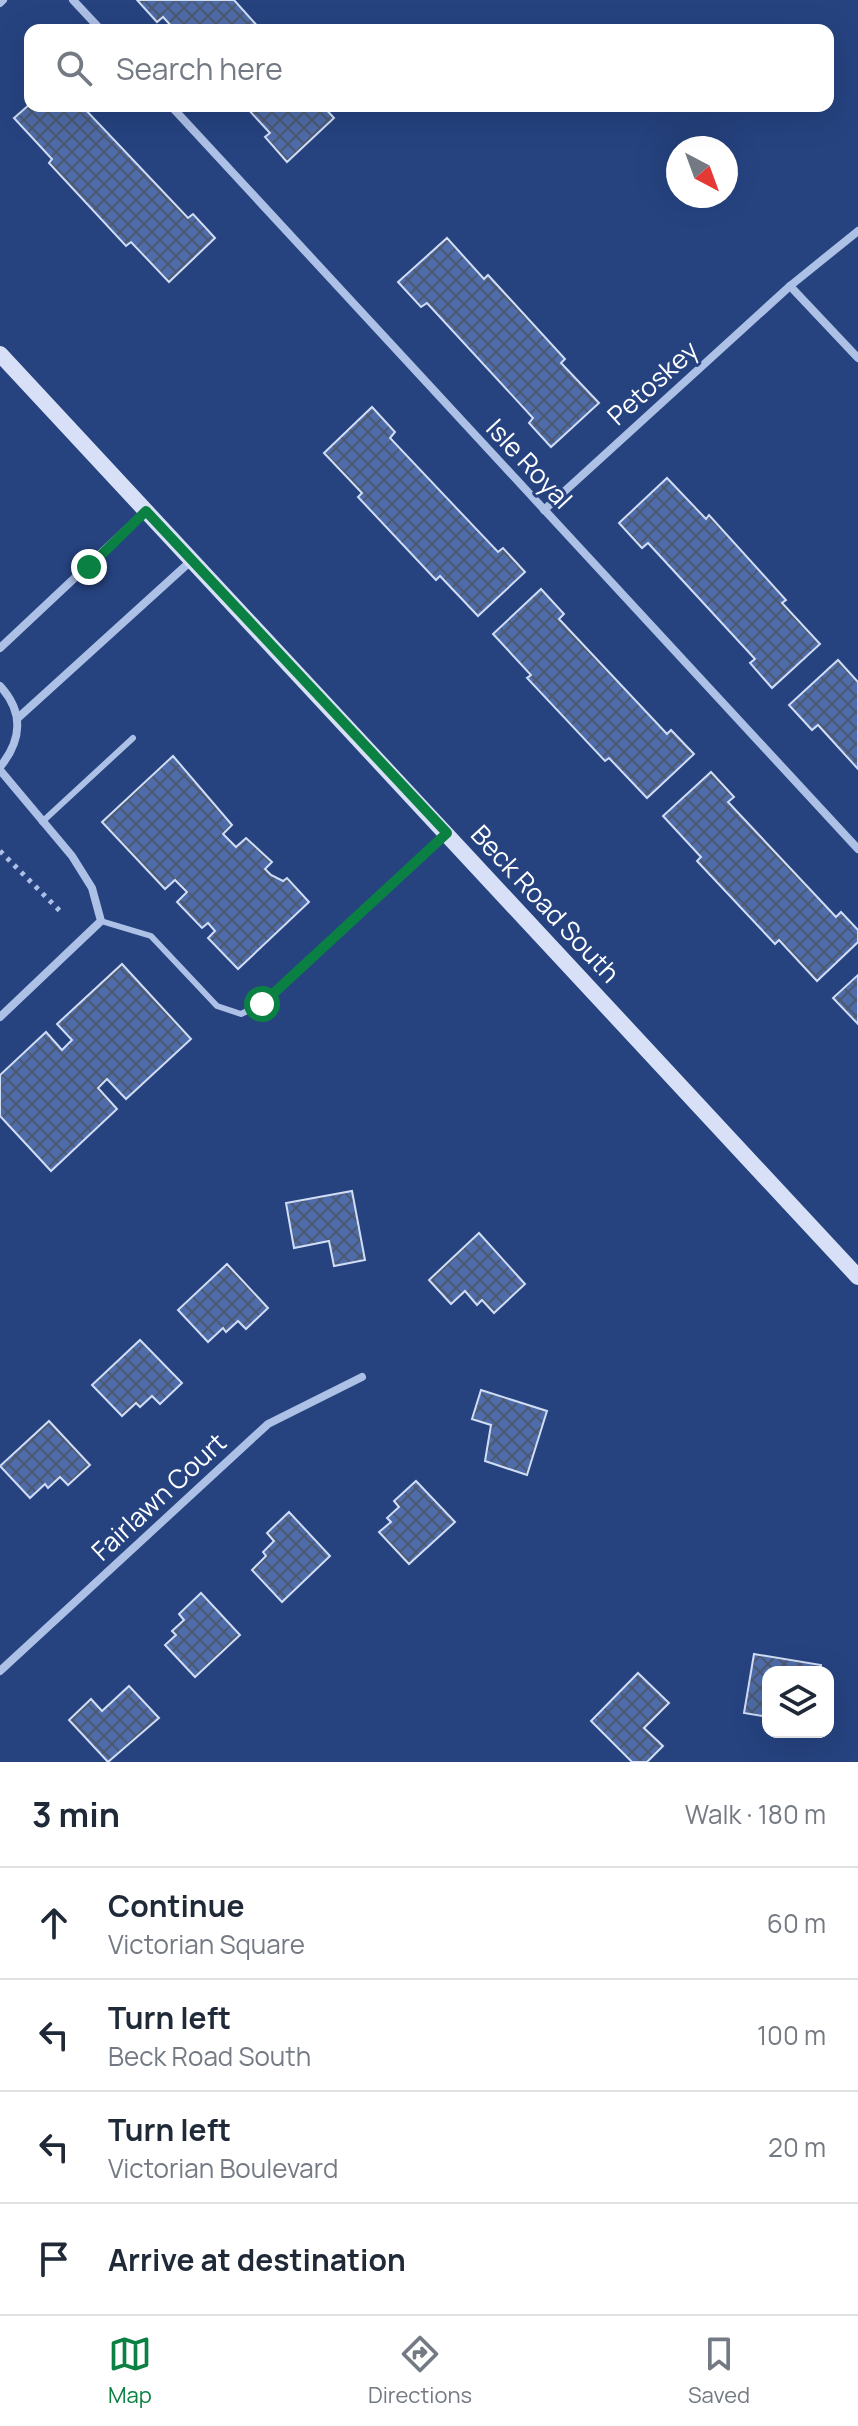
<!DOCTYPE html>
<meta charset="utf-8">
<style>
body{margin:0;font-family:Manrope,sans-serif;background:#f2f2f3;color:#1f2937}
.controls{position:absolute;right:24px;bottom:24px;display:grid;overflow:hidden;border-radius:16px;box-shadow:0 8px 32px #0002}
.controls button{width:72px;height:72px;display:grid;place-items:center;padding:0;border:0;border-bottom:2px solid #e0e1e3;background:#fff;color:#1f2937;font:40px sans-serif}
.compass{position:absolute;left:666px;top:136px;width:72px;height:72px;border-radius:50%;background:#fff;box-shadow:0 8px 32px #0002;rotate:139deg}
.stop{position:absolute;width:24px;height:24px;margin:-18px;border:6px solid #0b8043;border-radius:50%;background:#fff}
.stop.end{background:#0b8043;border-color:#fff;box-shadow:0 2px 8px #0008}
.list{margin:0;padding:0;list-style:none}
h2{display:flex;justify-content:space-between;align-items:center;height:104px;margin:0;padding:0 32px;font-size:34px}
h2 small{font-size:26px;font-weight:400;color:#747a83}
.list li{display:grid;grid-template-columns:52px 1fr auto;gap:24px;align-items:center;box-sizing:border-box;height:112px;padding:0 32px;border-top:2px solid #e0e1e3}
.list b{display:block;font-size:30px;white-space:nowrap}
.list p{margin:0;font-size:26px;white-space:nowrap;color:#747a83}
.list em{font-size:26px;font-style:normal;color:#747a83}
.icon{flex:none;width:44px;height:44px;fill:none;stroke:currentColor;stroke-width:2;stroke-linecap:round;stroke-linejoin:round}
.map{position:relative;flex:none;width:858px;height:1762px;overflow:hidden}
.search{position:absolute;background:#fff;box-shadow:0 8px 32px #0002;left:24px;right:24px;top:24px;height:88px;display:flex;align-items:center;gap:20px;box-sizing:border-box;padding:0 28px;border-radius:16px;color:#747a83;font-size:30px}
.sheet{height:552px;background:#fff}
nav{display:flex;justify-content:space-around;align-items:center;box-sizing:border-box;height:112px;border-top:2px solid #e0e1e3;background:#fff;font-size:22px;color:#747a83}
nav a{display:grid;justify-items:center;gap:4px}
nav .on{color:#0b8043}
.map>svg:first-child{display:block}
</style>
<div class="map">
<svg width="858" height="1762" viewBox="0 0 858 1762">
<defs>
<pattern id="building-cross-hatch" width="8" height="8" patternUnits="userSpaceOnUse" patternTransform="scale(2)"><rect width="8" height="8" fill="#4e6ca9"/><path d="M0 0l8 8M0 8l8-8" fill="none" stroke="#4d5971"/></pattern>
</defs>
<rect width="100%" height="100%" fill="#264380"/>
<g fill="url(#building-cross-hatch)" stroke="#d0ddf5" stroke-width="2">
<polygon points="137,0 234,0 261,30 175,30 163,17 157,22"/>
<polygon points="30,104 82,106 188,218 193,214 215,238 169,282 131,242 126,246 49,163 52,159 14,118"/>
<polygon points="245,106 323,106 334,118 287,162 265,137 270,133"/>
<polygon points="447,238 484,279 488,275 565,359 561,363 599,403 551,447 529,423 533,418 427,303 421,307 398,282"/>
<polygon points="372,407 395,432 390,438 498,552 503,548 525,572 478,616 440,576 436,580 358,497 362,493 324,453"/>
<polygon points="667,478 706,519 709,515 786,600 782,603 820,644 772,688 750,663 755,659 648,543 642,548 619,523"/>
<polygon points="541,589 564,614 559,619 667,734 671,730 694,754 647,798 609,758 605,761 527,678 531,675 493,634"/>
<polygon points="838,660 858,682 858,769 818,725 812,730 789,705"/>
<polygon points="173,756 232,825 223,834 236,847 246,838 272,862 265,869 271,875 283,881 287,878 309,902 238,969 208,938 215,931 208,923 202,928 177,902 187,892 175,880 165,889 102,822"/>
<polygon points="711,772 734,797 728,802 836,917 841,912 858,930 858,942 817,981 779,940 775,944 697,861 701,857 663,816"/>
<polygon points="122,964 191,1039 126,1099 107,1079 98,1088 117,1109 51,1171 0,1116 0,1075 46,1032 62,1050 72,1040 57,1024"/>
<polygon points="858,975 858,1024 833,998"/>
<polygon points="352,1191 365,1260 334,1266 329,1241 294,1248 286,1203"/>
<polygon points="479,1233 525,1284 494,1313 482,1300 477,1305 465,1291 451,1304 429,1280"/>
<polygon points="227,1264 268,1308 246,1329 238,1321 226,1332 223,1328 208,1342 178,1310"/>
<polygon points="140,1340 182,1383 160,1404 152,1396 140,1407 136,1403 122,1416 92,1385"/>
<polygon points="481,1390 547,1411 527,1475 485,1461 491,1425 472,1419"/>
<polygon points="49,1421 90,1465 68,1485 60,1477 48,1488 45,1484 30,1498 0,1466"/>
<polygon points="416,1481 455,1522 409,1564 379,1532 391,1522 387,1518 399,1507 394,1501"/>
<polygon points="289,1512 330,1556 282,1602 252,1570 266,1556 263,1552 274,1541 267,1533"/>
<polygon points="201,1593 240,1635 195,1677 165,1645 176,1635 172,1631 184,1620 179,1614"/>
<polygon points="754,1654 821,1665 820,1672 768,1672 768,1717 744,1713"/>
<polygon points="638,1673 669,1703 644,1728 663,1746 647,1762 632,1762 591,1721"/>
<polygon points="129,1686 159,1718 108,1762 69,1720 91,1699 102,1711"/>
</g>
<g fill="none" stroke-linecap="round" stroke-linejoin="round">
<polyline stroke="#adc0e6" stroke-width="5" stroke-dasharray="4 6" stroke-linecap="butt" points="0,851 61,912"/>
<g stroke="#adc0e6" stroke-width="6">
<polyline points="42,822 133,738"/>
<polyline points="101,921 151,936 217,1006 241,1014 262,1004 444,836"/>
</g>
<g stroke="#adc0e6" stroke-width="8">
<polyline points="73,0 101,30"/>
<polyline points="0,3 3,0"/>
<polyline points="171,106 858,849"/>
<polyline points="790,286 858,358"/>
<polyline points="544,510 790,286 858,231"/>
<polyline points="0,648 146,511"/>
<path d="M0 686C24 712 22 740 0 767"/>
<polyline points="19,717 192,560"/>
<polyline points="0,770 72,856 92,888 101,921 0,1017"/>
<polyline points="0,1671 268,1424 362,1377"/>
</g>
<polyline stroke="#d7e0f6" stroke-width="16" points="0,354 858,1277"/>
</g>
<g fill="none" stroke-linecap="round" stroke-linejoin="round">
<polyline stroke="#0b8043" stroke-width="10" points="89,567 146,511 447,833 262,1004"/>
</g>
<g text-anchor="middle" stroke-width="6" stroke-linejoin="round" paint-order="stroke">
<g font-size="26" fill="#fff" stroke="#264380">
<text transform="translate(653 383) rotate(-42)" y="9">Petoskey</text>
<text transform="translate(529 464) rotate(47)" y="9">Isle Royal</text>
<text transform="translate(545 904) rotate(47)" y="9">Beck Road South</text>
<text transform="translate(159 1497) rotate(-43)" y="9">Fairlawn Court</text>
</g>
</g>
</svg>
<div class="controls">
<button><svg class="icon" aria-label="layers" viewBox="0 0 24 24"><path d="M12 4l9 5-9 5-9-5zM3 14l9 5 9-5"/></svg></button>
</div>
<svg class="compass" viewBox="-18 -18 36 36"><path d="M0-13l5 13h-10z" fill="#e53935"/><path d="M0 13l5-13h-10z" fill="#747a83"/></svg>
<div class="stop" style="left:262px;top:1004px"></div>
<div class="stop end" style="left:89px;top:567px"></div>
<div class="search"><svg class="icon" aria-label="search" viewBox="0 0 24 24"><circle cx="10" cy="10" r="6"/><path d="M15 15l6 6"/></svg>Search here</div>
</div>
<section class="sheet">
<h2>3 min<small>Walk · 180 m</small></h2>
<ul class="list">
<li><svg class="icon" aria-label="ahead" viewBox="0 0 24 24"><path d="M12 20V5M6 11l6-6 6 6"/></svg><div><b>Continue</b><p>Victorian Square</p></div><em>60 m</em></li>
<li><svg class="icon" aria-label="left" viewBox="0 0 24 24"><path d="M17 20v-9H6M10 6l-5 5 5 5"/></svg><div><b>Turn left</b><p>Beck Road South</p></div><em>100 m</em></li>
<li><svg class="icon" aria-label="left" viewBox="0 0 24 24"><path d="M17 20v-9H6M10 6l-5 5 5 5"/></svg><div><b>Turn left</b><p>Victorian Boulevard</p></div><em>20 m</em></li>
<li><svg class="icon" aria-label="arrive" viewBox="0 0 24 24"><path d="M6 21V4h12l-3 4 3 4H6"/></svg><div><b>Arrive at destination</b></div></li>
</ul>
</section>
<nav>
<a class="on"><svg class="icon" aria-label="map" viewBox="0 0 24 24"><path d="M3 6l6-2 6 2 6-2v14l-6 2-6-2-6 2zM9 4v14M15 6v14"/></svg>Map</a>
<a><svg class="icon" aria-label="directions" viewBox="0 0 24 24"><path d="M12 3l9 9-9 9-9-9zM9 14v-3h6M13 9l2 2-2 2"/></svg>Directions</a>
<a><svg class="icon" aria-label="saved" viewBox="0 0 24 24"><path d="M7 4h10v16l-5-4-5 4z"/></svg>Saved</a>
</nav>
